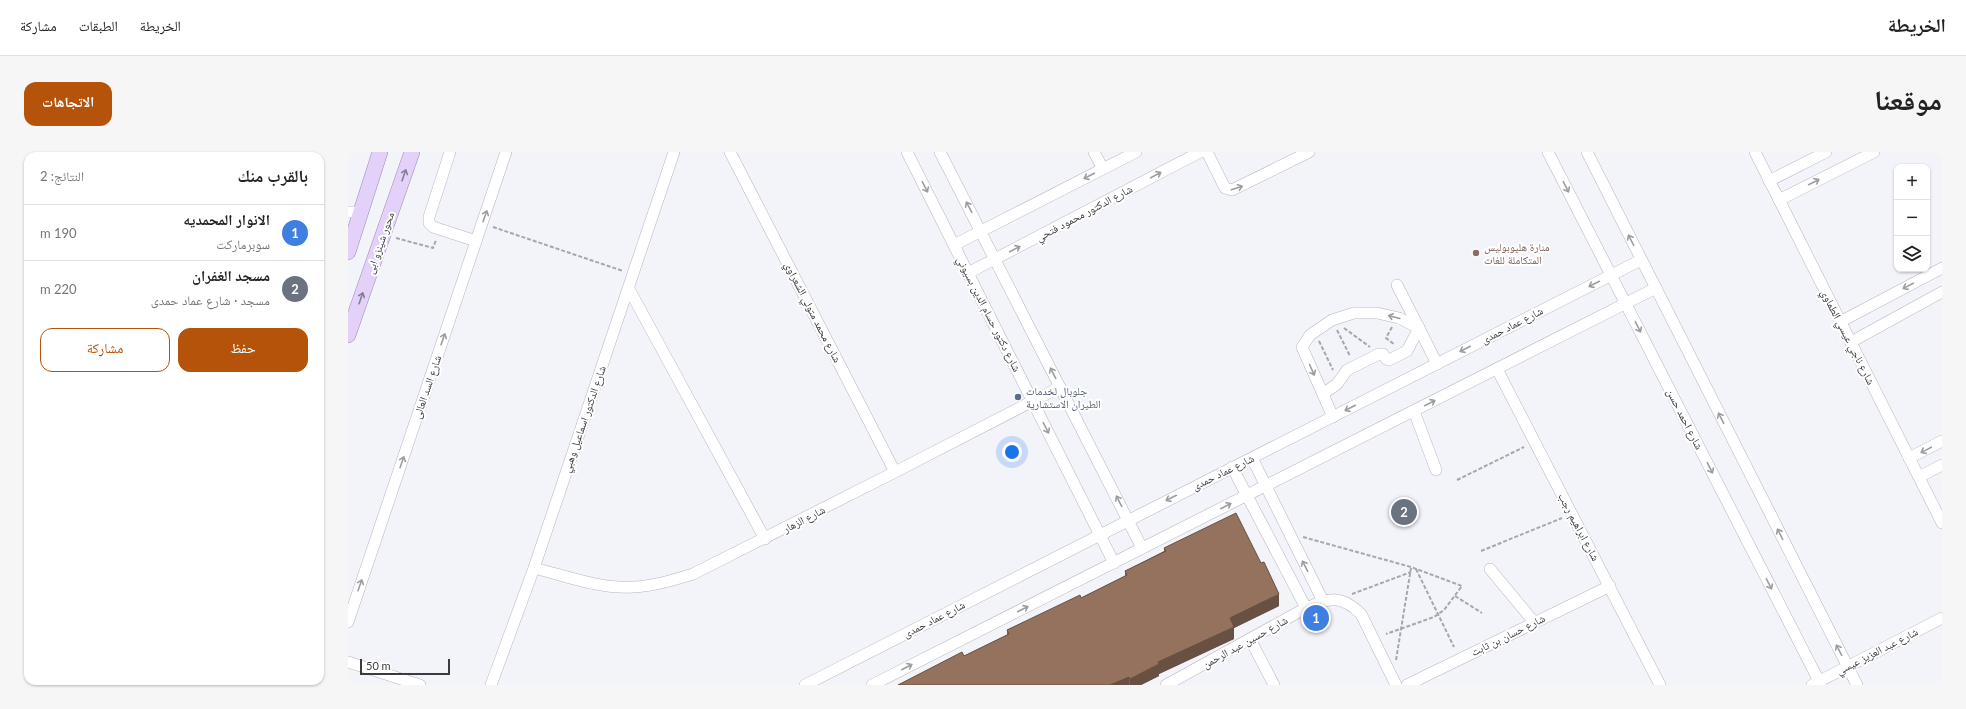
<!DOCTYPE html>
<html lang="ar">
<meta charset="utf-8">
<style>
body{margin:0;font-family:Lato,"Noto Naskh Arabic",sans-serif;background:#f6f6f6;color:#222;direction:rtl}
.controls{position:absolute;right:12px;top:12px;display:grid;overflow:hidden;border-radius:8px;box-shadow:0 1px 3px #0004}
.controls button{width:36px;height:36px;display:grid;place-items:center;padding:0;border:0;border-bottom:1px solid #e0e0e0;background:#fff;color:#222;font:20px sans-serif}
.scale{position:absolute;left:12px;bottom:10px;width:90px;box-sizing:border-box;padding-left:4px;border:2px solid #3a3b3d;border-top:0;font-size:11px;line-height:14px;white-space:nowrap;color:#3a3b3d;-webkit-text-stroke:3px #fff;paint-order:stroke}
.you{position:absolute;left:664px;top:300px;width:14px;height:14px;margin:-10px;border:3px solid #fff;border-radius:50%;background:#1a73e8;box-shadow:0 0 0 6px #1a73e833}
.badge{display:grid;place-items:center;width:26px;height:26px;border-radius:50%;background:#b45309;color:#fff;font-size:13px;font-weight:700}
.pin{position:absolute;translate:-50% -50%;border:2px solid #fff;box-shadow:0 1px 4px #0006}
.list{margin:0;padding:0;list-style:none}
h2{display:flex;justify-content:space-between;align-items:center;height:52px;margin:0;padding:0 16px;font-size:17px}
h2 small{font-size:13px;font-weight:400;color:#767676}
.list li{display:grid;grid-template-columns:26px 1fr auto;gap:12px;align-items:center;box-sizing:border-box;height:56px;padding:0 16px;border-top:1px solid #e0e0e0}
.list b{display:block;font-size:15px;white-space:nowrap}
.list p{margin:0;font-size:13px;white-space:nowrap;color:#767676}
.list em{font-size:13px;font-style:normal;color:#767676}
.actions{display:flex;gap:8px;padding:12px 16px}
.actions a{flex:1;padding:9px 0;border:1px solid #b45309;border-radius:12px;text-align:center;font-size:14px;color:#b45309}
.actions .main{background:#b45309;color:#fff}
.icon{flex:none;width:22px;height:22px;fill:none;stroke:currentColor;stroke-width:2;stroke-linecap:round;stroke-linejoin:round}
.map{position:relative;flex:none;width:1594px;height:533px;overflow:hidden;direction:ltr;border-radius:12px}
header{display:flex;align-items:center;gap:24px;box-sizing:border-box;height:56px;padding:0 20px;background:#fff;border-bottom:1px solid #e0e0e0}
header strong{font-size:19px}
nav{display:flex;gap:22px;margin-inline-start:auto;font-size:14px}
.intro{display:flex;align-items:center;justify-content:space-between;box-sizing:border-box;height:96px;padding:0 24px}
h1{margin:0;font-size:28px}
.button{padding:10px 18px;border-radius:12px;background:#b45309;color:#fff;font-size:14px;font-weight:700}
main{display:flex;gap:24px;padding:0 24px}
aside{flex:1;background:#fff;border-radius:12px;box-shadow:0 1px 3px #0004}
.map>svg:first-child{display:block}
</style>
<header>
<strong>الخريطة</strong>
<nav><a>الخريطة</a><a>الطبقات</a><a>مشاركة</a></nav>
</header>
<div class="intro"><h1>موقعنا</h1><a class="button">الاتجاهات</a></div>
<main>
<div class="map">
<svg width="1594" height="533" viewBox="0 0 1594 533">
<rect width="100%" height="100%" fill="#f3f3fa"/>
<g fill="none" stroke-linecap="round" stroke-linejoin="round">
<defs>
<g id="minor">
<polyline points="102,0 81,65 81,71 85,75 128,89"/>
<polyline points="382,0 547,320"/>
<polyline points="559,0 766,411"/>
<polyline points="592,0 794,396"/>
<polyline points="746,0 755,17"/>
<polyline points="859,0 877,36 884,38 961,0"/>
<polyline points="1200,0 1473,533"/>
<polyline points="1239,0 1509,533"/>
<polyline points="1407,0 1594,371"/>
<polyline points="1421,29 1478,0"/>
<polyline points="1431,48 1526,0"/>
<polyline points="0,60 14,60"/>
<polyline points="606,93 788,0"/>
<polyline points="620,121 852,0"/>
<polyline points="281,137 417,387"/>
<polyline points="1492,170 1594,116"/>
<polyline points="1503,190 1594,140"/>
<polyline points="1149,217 1312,533"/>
<polyline points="975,242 989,232 999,218 1031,202 1035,202 1038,207 1041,208 1059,199 1071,176 1049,133"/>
<polyline points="1066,259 1088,318"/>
<polyline points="985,265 954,195 962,183 984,168 1006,161 1029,161 1051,166 1071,176 1089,212"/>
<polyline points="904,306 975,449"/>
<polyline points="1561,306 1594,289"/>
<polyline points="884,315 958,456"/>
<polyline points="1571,325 1594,313"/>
<path d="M186 416C218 424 252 437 285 435 306 434 325 428 345 422L547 320 712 235"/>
<polyline points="1142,417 1186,470"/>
<polyline points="0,470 158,0"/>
<polyline points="902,487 926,533"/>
<polyline points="0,510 72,533"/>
<polyline points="143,533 186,416 326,0"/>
<polyline points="457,533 1293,108"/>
<polyline points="524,533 1308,136"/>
<path d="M818 533 958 456C981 446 993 442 1013 462L1048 533"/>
<polyline points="1059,533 1262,434"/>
<polyline points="1464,533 1594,466"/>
</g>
<g id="major">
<polyline points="0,100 32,0"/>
<polyline points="0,183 64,0"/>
</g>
</defs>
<use href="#minor" stroke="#b6b6bd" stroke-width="12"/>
<use href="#major" stroke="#9c89b6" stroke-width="16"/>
<g stroke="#a6a6ab" stroke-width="2" stroke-dasharray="4 2" stroke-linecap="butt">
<polyline points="145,75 275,119"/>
<polyline points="48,86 85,96 88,88"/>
<polyline points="1044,175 1038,186 1047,193"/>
<polyline points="996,176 1022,195"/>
<polyline points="989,178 1002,204"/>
<polyline points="971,189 985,218"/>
<polyline points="1109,328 1176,295"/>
<polyline points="955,385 1063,415 1114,434 1096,458 1086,465 1038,482"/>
<polyline points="1133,399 1214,366"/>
<polyline points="1068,417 1106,495"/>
<polyline points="1004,442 1063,420"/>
<polyline points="1107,444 1134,461"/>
<polyline points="1048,508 1063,416"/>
</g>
<use href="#minor" stroke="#fff" stroke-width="11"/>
<use href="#major" stroke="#e3d1fa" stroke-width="15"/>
</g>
<polygon fill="#806251" points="816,396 931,454 886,476 886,487 811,522 811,524 793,533 550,533 616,504 659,483 659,478 733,446 777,424 777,419 816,399"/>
<g fill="#685042">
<polygon points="931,442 931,454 886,476 886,487 811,522 811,524 793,533 782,533 782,527 882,466"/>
<polygon points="781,525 781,533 762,533"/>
</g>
<polygon fill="#95725e" stroke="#685042" points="888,361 913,411 916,410 931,442 882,466 886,475 810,510 811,512 782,527 781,525 762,533 550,533 614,500 616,504 661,482 659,478 732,443 733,446 779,423 777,419 818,399 816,396"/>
<defs><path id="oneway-shaft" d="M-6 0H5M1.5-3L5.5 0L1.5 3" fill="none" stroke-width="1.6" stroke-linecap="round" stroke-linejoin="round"/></defs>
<g stroke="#867e92">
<use href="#oneway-shaft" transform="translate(56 23) rotate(-71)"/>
<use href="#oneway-shaft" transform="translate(13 146) rotate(-71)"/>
</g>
<g stroke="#9c9d9e">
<use href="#oneway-shaft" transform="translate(808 23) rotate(-28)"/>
<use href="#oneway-shaft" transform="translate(741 24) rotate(153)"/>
<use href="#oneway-shaft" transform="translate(1466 30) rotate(-27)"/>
<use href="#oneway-shaft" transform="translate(577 35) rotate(63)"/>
<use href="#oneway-shaft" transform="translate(1218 35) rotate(63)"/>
<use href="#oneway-shaft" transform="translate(889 36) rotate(-18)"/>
<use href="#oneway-shaft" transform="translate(621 55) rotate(-118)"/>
<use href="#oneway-shaft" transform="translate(137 64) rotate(-71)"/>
<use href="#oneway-shaft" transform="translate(1283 88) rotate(-117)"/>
<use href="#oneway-shaft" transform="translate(667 97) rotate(-28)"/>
<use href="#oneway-shaft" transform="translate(1246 132) rotate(153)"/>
<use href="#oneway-shaft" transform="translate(1560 134) rotate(152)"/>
<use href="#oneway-shaft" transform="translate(1046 165) rotate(-165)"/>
<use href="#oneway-shaft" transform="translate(1290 175) rotate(63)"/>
<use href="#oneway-shaft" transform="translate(95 187) rotate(-71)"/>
<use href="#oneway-shaft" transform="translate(1117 197) rotate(153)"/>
<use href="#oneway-shaft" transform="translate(964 218) rotate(66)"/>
<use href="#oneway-shaft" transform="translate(705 221) rotate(-117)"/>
<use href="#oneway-shaft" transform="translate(1082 251) rotate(-27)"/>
<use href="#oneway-shaft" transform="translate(1002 256) rotate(153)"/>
<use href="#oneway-shaft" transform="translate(1373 266) rotate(-117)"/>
<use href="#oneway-shaft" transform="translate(698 276) rotate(63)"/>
<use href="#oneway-shaft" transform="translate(1578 298) rotate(152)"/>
<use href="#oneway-shaft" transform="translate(54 310) rotate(-71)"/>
<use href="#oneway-shaft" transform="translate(1362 316) rotate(63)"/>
<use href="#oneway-shaft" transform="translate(823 346) rotate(153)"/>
<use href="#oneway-shaft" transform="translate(771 349) rotate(-117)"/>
<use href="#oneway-shaft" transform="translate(878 354) rotate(-27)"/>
<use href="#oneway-shaft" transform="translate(1432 382) rotate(-117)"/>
<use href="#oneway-shaft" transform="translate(957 414) rotate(-117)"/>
<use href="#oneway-shaft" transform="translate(1421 432) rotate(63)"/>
<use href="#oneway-shaft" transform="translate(12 433) rotate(-71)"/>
<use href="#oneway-shaft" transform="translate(675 457) rotate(-27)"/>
<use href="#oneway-shaft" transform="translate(1491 498) rotate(-117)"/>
<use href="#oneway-shaft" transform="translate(559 515) rotate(-27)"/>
</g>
<circle fill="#8d6e63" stroke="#fff" stroke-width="1.5" cx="1128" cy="101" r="4"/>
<circle fill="#5c6f8a" stroke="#fff" stroke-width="1.5" cx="670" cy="245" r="4"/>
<g text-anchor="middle" stroke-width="4" stroke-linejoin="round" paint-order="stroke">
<g font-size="11" fill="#3a3b3d" stroke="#fff">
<text transform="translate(736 61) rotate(-28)" y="4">شارع الدكتور محمود فتحي</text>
<text transform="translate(32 91) rotate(-71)" y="4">محور شينزو ابى</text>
<text transform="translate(465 160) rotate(63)" y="4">شارع محمد متولي الشعراوي</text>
<text transform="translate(641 162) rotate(63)" y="4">شارع دكتور حسام الدين بسيوني</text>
<text transform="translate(1164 173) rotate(-27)" y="4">شارع عماد حمدى</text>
<text transform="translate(1500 185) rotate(63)" y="4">شارع ناجي عيسي الطماوي</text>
<text transform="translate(79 235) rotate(-71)" y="4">شارع السد العالى</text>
<text transform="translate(236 267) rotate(-71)" y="4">شارع الدكتور اسماعيل وهبي</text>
<text transform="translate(1337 267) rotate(63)" y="4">شارع احمد حسن</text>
<text transform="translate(875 320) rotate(-26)" y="4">شارع عماد حمدى</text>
<text transform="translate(456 367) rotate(-27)" y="4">شارع الزهار</text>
<text transform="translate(1231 375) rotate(62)" y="4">شارع ابراهيم رجب</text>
<text transform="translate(586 467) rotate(-27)" y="4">شارع عماد حمدى</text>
<text transform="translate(1160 483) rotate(-26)" y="4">شارع حسان بن ثابت</text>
<text transform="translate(897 490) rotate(-29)" y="4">شارع حسين عبد الرحمن</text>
<text transform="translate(1529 499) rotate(-27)" y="4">شارع عبد العزيز عيسي</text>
</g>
<g font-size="11" fill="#785e54" stroke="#fff" text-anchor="start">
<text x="1136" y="99">منارة هليوبوليس<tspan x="1136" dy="13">المتكاملة للغات</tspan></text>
</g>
<g font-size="11" fill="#4e5e75" stroke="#fff" text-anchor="start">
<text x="678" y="243">جلوبال لخدمات<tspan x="678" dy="13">الطيران الاستشارية</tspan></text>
</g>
</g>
</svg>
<div class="controls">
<button>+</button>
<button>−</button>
<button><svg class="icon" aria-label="layers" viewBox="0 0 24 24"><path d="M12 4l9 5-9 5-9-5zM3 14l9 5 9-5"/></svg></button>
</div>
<div class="scale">50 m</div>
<div class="you"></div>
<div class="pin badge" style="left:968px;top:466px;background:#3f7fe0">1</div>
<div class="pin badge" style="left:1056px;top:360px;background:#6b7280">2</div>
</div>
<aside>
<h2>بالقرب منك<small>النتائج: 2</small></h2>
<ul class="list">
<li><span class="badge" style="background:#3f7fe0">1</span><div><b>الانوار المحمديه</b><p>سوبرماركت</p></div><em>190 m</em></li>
<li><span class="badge" style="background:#6b7280">2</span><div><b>مسجد الغفران</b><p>مسجد · شارع عماد حمدى</p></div><em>220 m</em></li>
</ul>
<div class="actions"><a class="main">حفظ</a><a>مشاركة</a></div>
</aside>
</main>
